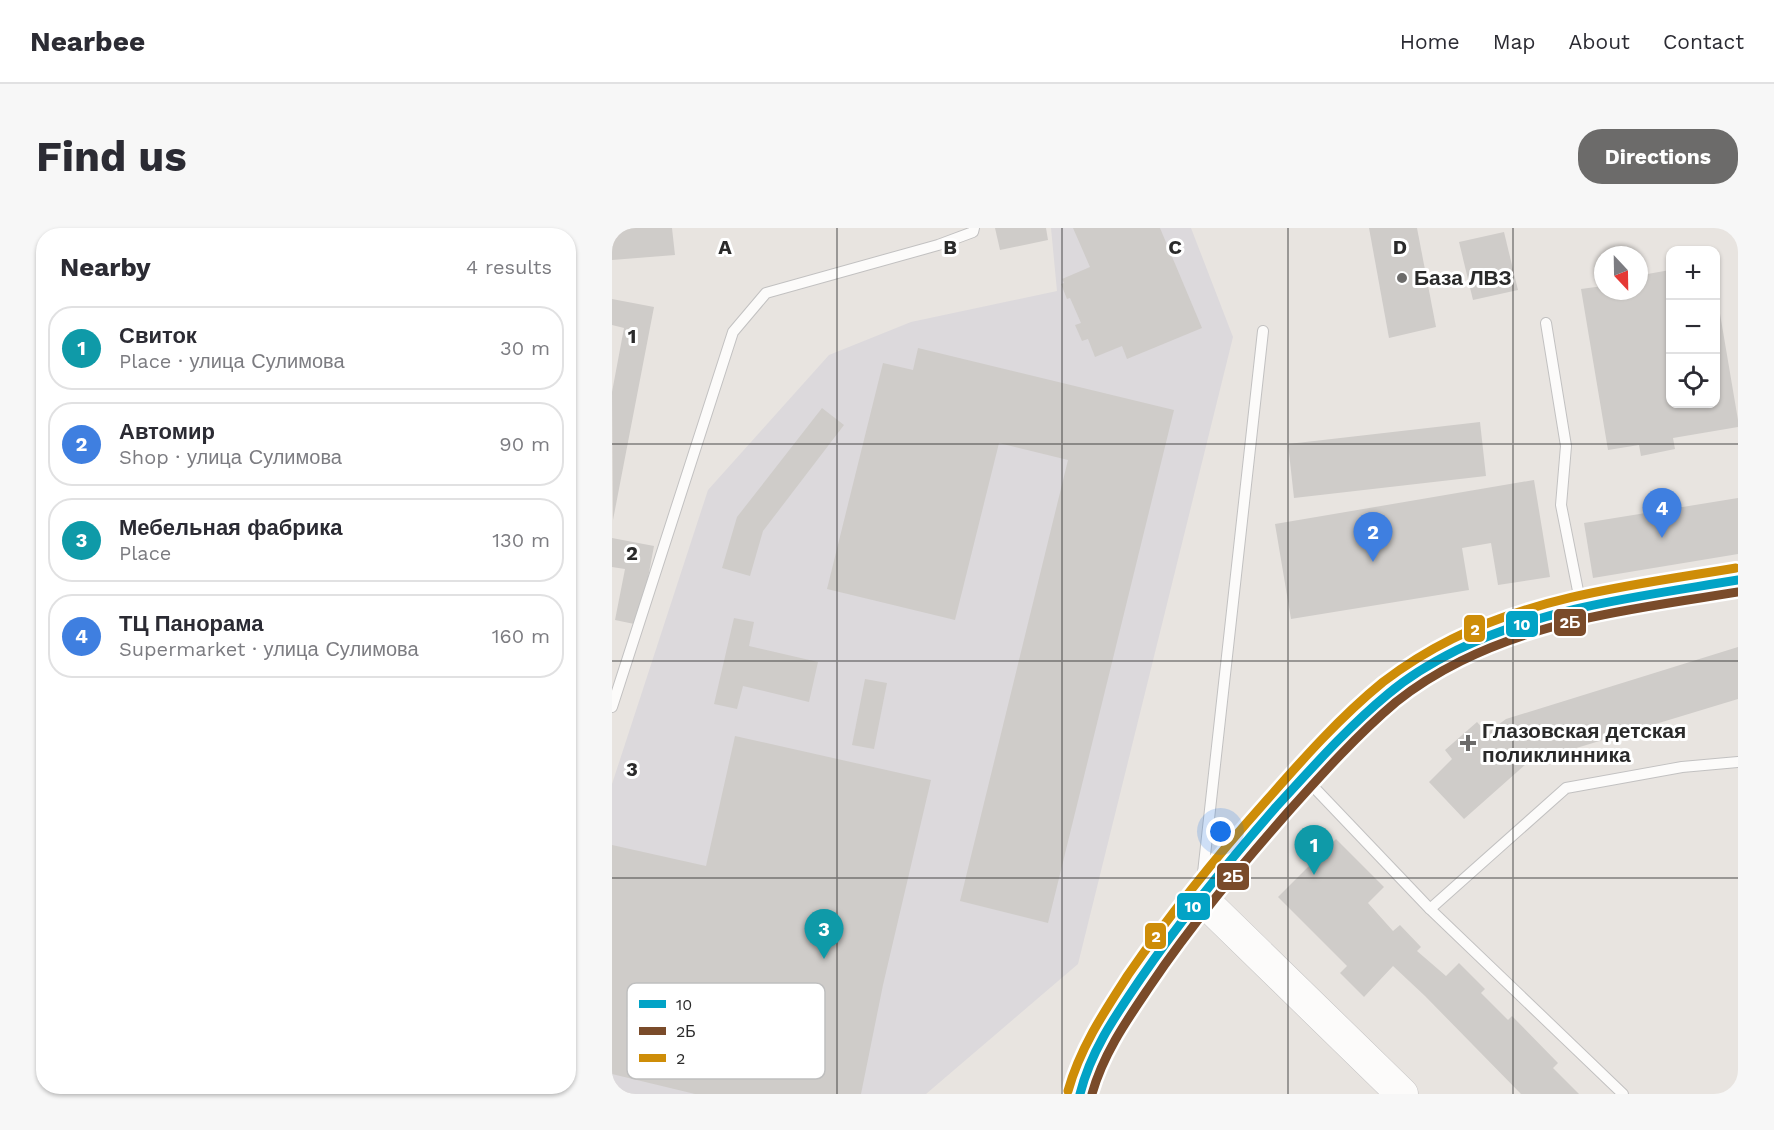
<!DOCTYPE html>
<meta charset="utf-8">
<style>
body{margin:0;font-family:"Work Sans",sans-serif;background:#f7f7f7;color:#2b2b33}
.controls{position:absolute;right:18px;top:18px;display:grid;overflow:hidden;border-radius:12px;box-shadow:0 2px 4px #0004}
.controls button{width:54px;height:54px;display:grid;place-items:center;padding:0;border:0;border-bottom:2px solid #e1e1e2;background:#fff;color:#2b2b33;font:30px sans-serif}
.compass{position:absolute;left:982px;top:18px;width:54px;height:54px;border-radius:50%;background:#fff;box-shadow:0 2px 4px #0004;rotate:158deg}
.you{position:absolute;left:609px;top:604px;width:21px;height:21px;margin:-15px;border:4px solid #fff;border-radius:50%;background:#1a73e8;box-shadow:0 0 0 9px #1a73e833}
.badge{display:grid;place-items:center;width:39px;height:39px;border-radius:50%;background:#6c6b6a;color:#fff;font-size:20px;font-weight:700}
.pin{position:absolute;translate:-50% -50px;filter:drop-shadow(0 2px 3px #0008)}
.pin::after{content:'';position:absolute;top:32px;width:21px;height:18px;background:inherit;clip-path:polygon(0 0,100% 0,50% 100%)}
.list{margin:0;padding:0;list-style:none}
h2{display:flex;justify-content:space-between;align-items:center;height:78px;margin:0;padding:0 24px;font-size:26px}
h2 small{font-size:20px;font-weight:400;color:#7c7c81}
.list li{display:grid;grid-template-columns:39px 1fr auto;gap:18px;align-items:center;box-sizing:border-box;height:84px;margin:0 12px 12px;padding:0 12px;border:2px solid #e1e1e2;border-radius:24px}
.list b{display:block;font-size:22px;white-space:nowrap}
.list p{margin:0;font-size:20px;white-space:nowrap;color:#7c7c81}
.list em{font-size:20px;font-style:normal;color:#7c7c81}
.icon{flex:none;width:33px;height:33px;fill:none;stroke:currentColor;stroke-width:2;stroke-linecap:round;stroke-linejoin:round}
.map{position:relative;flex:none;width:1126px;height:866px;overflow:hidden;border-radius:24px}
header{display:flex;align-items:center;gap:36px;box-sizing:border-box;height:84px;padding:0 30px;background:#fff;border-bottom:2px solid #e1e1e2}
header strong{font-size:28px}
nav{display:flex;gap:33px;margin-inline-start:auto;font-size:21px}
.intro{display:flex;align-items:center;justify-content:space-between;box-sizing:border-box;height:144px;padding:0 36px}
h1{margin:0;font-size:42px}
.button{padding:15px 27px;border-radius:24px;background:#6c6b6a;color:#fff;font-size:21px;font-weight:700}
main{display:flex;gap:36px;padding:0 36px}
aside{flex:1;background:#fff;border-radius:24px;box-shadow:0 2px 4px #0004}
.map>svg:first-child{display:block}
</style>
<header>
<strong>Nearbee</strong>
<nav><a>Home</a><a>Map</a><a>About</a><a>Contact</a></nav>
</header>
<div class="intro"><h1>Find us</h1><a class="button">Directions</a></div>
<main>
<aside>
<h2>Nearby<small>4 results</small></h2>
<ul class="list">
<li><span class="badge" style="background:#0f9aa8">1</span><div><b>Свиток</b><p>Place · улица Сулимова</p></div><em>30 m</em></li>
<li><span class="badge" style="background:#3f7fe0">2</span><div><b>Автомир</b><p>Shop · улица Сулимова</p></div><em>90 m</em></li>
<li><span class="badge" style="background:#0f9aa8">3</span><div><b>Мебельная фабрика</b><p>Place</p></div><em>130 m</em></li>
<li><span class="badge" style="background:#3f7fe0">4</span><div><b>ТЦ Панорама</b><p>Supermarket · улица Сулимова</p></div><em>160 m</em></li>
</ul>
</aside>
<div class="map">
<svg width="1126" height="866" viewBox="0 0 1126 866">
<rect width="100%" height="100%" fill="#e8e4e0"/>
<polygon fill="#dcd9dc" points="439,0 579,0 621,109 466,736 314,866 0,866 0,556 96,262 217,127 299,94 445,63"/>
<g fill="#cfccc9">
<polygon points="0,0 60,0 63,27 0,32"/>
<polygon points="383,0 434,0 436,12 388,22"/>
<polygon points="461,0 548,0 590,100 515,131 510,118 483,129 476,111 470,113 463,97 469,95 458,70 455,71 449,56 452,55 450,51 478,39"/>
<polygon points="757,0 805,0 824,99 777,110"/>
<polygon points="892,4 906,62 861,72 847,14"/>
<polygon points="1027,35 1030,47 1058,42 1058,176 1104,176 1105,68 1126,192 1126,199 1061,210 1063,221 1029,228 1027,217 996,222 969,61 991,58 991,63 1027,63"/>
<polygon points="0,71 42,79 1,292 0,164 12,100 0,97"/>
<polygon points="306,120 562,182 436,695 348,673 456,232 387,215 343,392 215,361 271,135 301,142"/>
<polygon points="210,180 232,197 151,303 138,348 110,340 125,289"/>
<polygon points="868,194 874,248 682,270 676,216"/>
<polygon points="922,252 938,349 886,357 879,315 850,320 857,362 679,391 663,296"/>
<polygon points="1126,270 1126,326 981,350 972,295"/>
<polygon points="0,310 42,318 27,397 3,392 13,341 0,339"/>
<polygon points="122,390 142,394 137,418 206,434 197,474 131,458 125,481 102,476"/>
<polygon points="1126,419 1126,471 915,535 852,591 817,554 840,531 833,522 865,494 875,505 894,491"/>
<polygon points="253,451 275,455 262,521 240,517"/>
<polygon points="123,508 319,552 271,757 249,866 83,866 0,846 0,617 94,638"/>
<polygon points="724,611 772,659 756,675 781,703 788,697 809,719 805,723 834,748 847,735 873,761 869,765 896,792 900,788 946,835 941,840 967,866 909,866 813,768 781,738 752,769 728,745 735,738 666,669"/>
</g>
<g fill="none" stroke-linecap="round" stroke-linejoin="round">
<defs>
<g id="lane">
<polyline points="934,95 954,218 949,277 969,378"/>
<polyline points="0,479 121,104 154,65 326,17 361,4 362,0"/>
<polyline points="694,551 818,681 1011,866"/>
<polyline points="590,654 651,103"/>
<polyline points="818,681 954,560 1070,539 1126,534"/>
</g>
<g id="secondary">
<polyline points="588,669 790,866"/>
<path d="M468 866C476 827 499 795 521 762 561 701 606 645 654 591 693 547 732 503 777 465 793 452 828 430 846 421 933 379 1032 368 1126 352"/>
</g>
</defs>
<use href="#lane" stroke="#c2c1c1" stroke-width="12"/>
<use href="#secondary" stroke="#c2c1c1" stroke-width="33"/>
<use href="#lane" stroke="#fcfbfa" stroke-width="10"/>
<use href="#secondary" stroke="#fcfbfa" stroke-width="32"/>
<defs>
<path id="bus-1" d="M468 866C479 822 504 787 529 750 570 690 616 634 664 579 700 540 735 500 776 466 796 449 821 434 845 422 932 379 1031 368 1126 352"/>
<path id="bus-2" d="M480 866C491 826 515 792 538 758 579 697 627 640 676 584 710 546 745 507 784 474 804 458 827 444 849 433 935 390 1033 379 1126 364"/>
<path id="bus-3" d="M456 863C468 820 492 784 516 747 558 686 604 629 654 573 690 532 728 489 771 454 792 438 816 423 840 411 928 367 1028 356 1124 340"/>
</defs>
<use href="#bus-1" stroke="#fff" stroke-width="14"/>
<use href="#bus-2" stroke="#fff" stroke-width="14"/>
<use href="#bus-3" stroke="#fff" stroke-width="14"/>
<use href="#bus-1" stroke="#02a3c6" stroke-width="9"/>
<use href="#bus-2" stroke="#7a4b2a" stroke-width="9"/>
<use href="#bus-3" stroke="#ce8d08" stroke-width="9"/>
</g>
<path fill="none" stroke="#2a2a2a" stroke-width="1.5" stroke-opacity="0.55" d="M225 0V866M450 0V866M676 0V866M901 0V866M0 216H1126M0 433H1126M0 650H1126"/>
<g fill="#6c6b6a" stroke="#fff" stroke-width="2">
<circle cx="790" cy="50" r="6"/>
<path d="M853 506h6v6h6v6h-6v6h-6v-6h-6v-6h6z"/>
</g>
<g text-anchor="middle" stroke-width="6" stroke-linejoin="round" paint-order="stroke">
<g font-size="21" font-weight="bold" fill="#2a2a2a" stroke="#fff" text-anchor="start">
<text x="802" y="57">База ЛВЗ</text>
<text x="870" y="510">Глазовская детская<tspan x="870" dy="24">поликлинника</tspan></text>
</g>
</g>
<rect x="15" y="755" width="198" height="96" rx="9" fill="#fff" stroke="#bfbfbf" stroke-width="1.5"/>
<rect x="27" y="772" width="27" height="8" fill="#02a3c6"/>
<rect x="27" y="799" width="27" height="8" fill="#7a4b2a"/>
<rect x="27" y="826" width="27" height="8" fill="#ce8d08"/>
<g font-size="16" fill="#2a2a2a">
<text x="64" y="782">10</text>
<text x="64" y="809">2Б</text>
<text x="64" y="836">2</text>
</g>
<g font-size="20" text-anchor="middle" font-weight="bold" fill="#2a2a2a" stroke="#fff" stroke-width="6" stroke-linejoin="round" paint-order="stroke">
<text x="113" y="26">A</text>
<text x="338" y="26">B</text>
<text x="563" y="26">C</text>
<text x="788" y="26">D</text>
<text x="20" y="115">1</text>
<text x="20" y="332">2</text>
<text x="20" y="548">3</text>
</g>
<g stroke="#fff" stroke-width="2">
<rect x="941" y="380" width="34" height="29" rx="6" fill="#7a4b2a"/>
<rect x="893" y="382" width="34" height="28" rx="6" fill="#02a3c6"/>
<rect x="851" y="386" width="23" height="29" rx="6" fill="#ce8d08"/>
<rect x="604" y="634" width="34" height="29" rx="6" fill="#7a4b2a"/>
<rect x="564" y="664" width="35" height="29" rx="6" fill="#02a3c6"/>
<rect x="532" y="694" width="23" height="28" rx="6" fill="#ce8d08"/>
</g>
<g font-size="16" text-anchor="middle" font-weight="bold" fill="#fff">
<text x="958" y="400">2Б</text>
<text x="910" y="402">10</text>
<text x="863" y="407">2</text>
<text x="621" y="654">2Б</text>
<text x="581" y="684">10</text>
<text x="544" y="714">2</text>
</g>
</svg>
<div class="controls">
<button>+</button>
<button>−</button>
<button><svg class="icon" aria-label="locate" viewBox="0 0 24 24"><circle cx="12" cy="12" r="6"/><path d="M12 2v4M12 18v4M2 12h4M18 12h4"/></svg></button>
</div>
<svg class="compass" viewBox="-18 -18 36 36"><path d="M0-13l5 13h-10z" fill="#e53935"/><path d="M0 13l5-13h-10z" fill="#7c7c81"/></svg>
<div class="you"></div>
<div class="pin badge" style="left:702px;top:647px;background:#0f9aa8">1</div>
<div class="pin badge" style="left:761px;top:334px;background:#3f7fe0">2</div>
<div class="pin badge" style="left:212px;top:731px;background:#0f9aa8">3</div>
<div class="pin badge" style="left:1050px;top:310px;background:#3f7fe0">4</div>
</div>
</main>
